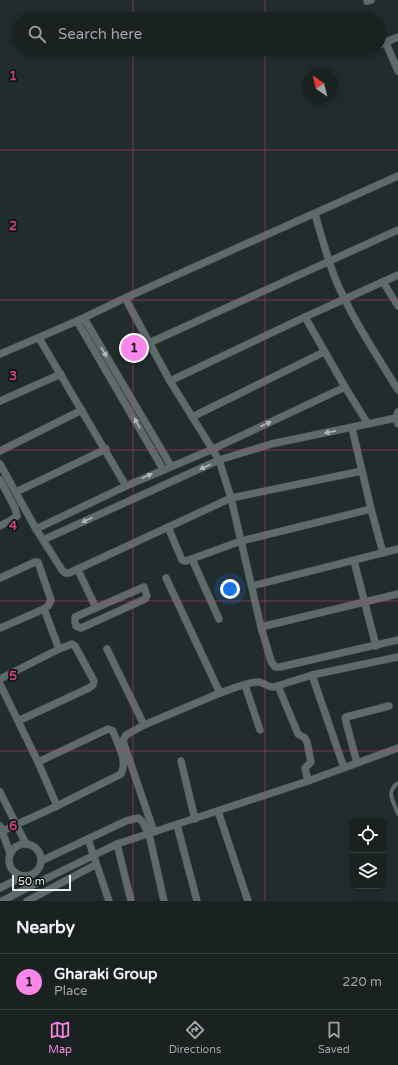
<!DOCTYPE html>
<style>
body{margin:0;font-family:"Varela Round",sans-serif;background:#262e2e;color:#f1f3f6}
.controls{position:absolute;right:12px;bottom:12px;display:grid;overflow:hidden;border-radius:8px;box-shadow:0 2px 10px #0003}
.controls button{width:36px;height:36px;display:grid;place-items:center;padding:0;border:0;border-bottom:1px solid #373e3f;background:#192121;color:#f1f3f6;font:20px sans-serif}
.compass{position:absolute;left:302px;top:68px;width:36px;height:36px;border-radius:50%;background:#192121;box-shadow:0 2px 10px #0003;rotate:325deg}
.scale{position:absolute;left:12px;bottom:10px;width:59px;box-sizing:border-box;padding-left:4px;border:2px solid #e7eeed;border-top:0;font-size:11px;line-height:14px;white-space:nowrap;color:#e7eeed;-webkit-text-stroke:3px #0f1413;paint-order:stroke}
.you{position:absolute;left:230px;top:589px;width:14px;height:14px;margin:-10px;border:3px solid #fff;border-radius:50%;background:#1a73e8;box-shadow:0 0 0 6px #1a73e833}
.badge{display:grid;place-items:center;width:26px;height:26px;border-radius:50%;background:#f987e9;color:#111;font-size:13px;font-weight:700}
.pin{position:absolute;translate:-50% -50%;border:2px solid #fff;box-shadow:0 1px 4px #0006}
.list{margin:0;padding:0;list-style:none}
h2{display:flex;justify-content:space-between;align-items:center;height:52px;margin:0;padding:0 16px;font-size:17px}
h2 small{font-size:13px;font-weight:400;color:#9fa3a5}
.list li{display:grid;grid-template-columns:26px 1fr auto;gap:12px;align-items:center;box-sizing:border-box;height:56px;padding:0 16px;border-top:1px solid #373e3f}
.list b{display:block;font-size:15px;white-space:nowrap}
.list p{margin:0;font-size:13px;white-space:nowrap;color:#9fa3a5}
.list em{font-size:13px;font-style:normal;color:#9fa3a5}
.icon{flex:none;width:22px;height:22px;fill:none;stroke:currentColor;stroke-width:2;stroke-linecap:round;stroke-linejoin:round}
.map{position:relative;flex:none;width:398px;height:901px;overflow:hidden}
.search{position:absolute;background:#192121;box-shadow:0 2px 10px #0003;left:12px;right:12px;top:12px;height:44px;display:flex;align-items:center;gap:10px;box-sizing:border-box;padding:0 14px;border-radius:22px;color:#9fa3a5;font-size:15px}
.sheet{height:108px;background:#192121}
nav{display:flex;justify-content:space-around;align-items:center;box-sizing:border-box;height:56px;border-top:1px solid #373e3f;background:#192121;font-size:11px;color:#9fa3a5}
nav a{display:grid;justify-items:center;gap:2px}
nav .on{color:#f987e9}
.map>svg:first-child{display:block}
</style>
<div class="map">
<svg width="398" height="901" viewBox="0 0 398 901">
<rect width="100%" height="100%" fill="#212c2c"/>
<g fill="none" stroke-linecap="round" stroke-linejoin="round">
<defs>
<path id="lane" d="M398 783C385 792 394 802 398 814"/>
<g id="street">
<polyline points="367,1 371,0"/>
<polyline points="386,43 398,71"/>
<polyline points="379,45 398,37"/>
<polyline points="363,51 368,49"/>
<path d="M315 214C321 235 327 257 335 278 351 317 376 354 398 390"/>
<polyline points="383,282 398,306"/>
<polyline points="125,298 170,381 219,460 231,498 261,627 271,661 275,667 280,667 398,640"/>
<polyline points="305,317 345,387 368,424"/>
<polyline points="84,318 171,466"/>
<polyline points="77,321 163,469"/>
<polyline points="39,338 126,486"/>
<polyline points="149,343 398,230"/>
<polyline points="0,354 77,321 125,298 398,176"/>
<polyline points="170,381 305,317 398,275"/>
<polyline points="0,401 61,374"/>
<polyline points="398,412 396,418 398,424"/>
<polyline points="192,417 324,352"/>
<polyline points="352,428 371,509 383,553"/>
<polyline points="0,451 82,410"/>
<polyline points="0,464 36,529 62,570 65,573 69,573 231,498 362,471"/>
<polyline points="0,480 15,508 17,516 13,519 0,526"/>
<polyline points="16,492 106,449"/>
<polyline points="168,527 182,560 186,561 241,541 371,509"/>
<polyline points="36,529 126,486 213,449 345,387"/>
<polyline points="43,540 219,460 271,444 396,418"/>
<polyline points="192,559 219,619"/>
<polyline points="354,561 376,646"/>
<polyline points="78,570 96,608"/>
<polyline points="0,578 35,562 38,562 51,600 48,606 44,609 0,628"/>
<polyline points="252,586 398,549"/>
<polygon points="144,587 147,596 145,599 81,628 76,626 75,622 75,617"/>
<polyline points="44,609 59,649"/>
<polyline points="261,627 398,594"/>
<polyline points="107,649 144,725"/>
<polyline points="312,675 344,768"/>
<polyline points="0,679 59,649 72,644 75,646 94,681 93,685 89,688 18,721"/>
<polyline points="0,684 38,762 57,806"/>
<polyline points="245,685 260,730"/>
<polyline points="278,686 298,734 305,738 307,742 311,762 305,768 308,781"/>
<path d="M220 693C230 690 249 681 259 682 265 683 266 687 274 687L312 675 398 657"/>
<polyline points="181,761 195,819"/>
<polyline points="357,763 345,718 346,717 389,706"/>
<polyline points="0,792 26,844"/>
<polyline points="218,811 248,901"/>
<polyline points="177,825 197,901"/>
<polyline points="0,826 10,853"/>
<path d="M0 832 57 806 121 774C128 760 118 746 113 731L108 729 38 762"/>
<polyline points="154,832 125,747 123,741 126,735 144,725 220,693 166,578"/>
<polyline points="88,839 109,901"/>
<polyline points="117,844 131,901"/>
<circle cx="25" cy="860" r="16"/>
<polyline points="41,861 126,821 138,818 142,821 149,834 164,901"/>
<polyline points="0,888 24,876"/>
<polyline points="2,901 35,884 117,844 308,781 398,748"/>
<polyline points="27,901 95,865"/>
</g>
</defs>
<use href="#lane" stroke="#3f4948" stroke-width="4.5"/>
<use href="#street" stroke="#3f4948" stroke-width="8"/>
<use href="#lane" stroke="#5e6b6a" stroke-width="3.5"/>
<use href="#street" stroke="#5e6b6a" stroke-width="7"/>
</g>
<defs><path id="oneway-solid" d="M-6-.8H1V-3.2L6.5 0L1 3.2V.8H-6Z"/></defs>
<g fill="#b0bab9">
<use href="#oneway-solid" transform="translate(104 352) rotate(60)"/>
<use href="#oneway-solid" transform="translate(137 423) rotate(-120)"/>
<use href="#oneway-solid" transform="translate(266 424) rotate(-25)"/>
<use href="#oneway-solid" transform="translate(330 432) rotate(169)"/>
<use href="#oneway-solid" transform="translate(205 467) rotate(156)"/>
<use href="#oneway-solid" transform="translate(147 476) rotate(-24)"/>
<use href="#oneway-solid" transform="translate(87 520) rotate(156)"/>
</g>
<path fill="none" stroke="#c94378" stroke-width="1" stroke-opacity="0.55" d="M133 0V19M265 0V19M133 49V901M265 49V901M0 150H398M0 300H398M0 450H398M0 601H398M0 751H398"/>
<g font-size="13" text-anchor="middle" font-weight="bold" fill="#c94378" stroke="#0f1413" stroke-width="3.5" stroke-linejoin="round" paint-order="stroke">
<text x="13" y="80">1</text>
<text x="13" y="230">2</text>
<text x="13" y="380">3</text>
<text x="13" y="530">4</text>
<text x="13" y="680">5</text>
<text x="13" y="830">6</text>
</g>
</svg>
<div class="controls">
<button><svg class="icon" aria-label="locate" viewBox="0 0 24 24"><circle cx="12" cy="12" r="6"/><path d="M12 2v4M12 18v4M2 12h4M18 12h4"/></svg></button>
<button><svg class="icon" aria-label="layers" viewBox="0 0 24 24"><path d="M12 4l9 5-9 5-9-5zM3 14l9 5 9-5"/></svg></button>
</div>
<svg class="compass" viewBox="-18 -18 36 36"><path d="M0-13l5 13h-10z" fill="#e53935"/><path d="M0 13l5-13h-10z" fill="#9fa3a5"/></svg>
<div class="scale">50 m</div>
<div class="you"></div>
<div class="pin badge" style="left:134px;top:348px">1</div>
<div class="search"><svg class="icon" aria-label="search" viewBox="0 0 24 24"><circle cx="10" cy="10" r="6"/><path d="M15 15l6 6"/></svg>Search here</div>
</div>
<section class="sheet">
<h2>Nearby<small></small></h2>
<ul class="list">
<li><span class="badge">1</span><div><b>Gharaki Group</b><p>Place</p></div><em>220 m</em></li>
</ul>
</section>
<nav>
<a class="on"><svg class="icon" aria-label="map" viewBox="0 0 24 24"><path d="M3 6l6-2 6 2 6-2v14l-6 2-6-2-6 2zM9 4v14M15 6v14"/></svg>Map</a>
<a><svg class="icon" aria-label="directions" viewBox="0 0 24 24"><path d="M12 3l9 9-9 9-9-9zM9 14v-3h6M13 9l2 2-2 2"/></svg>Directions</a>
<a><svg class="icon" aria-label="saved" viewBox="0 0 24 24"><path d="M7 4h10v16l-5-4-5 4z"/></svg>Saved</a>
</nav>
